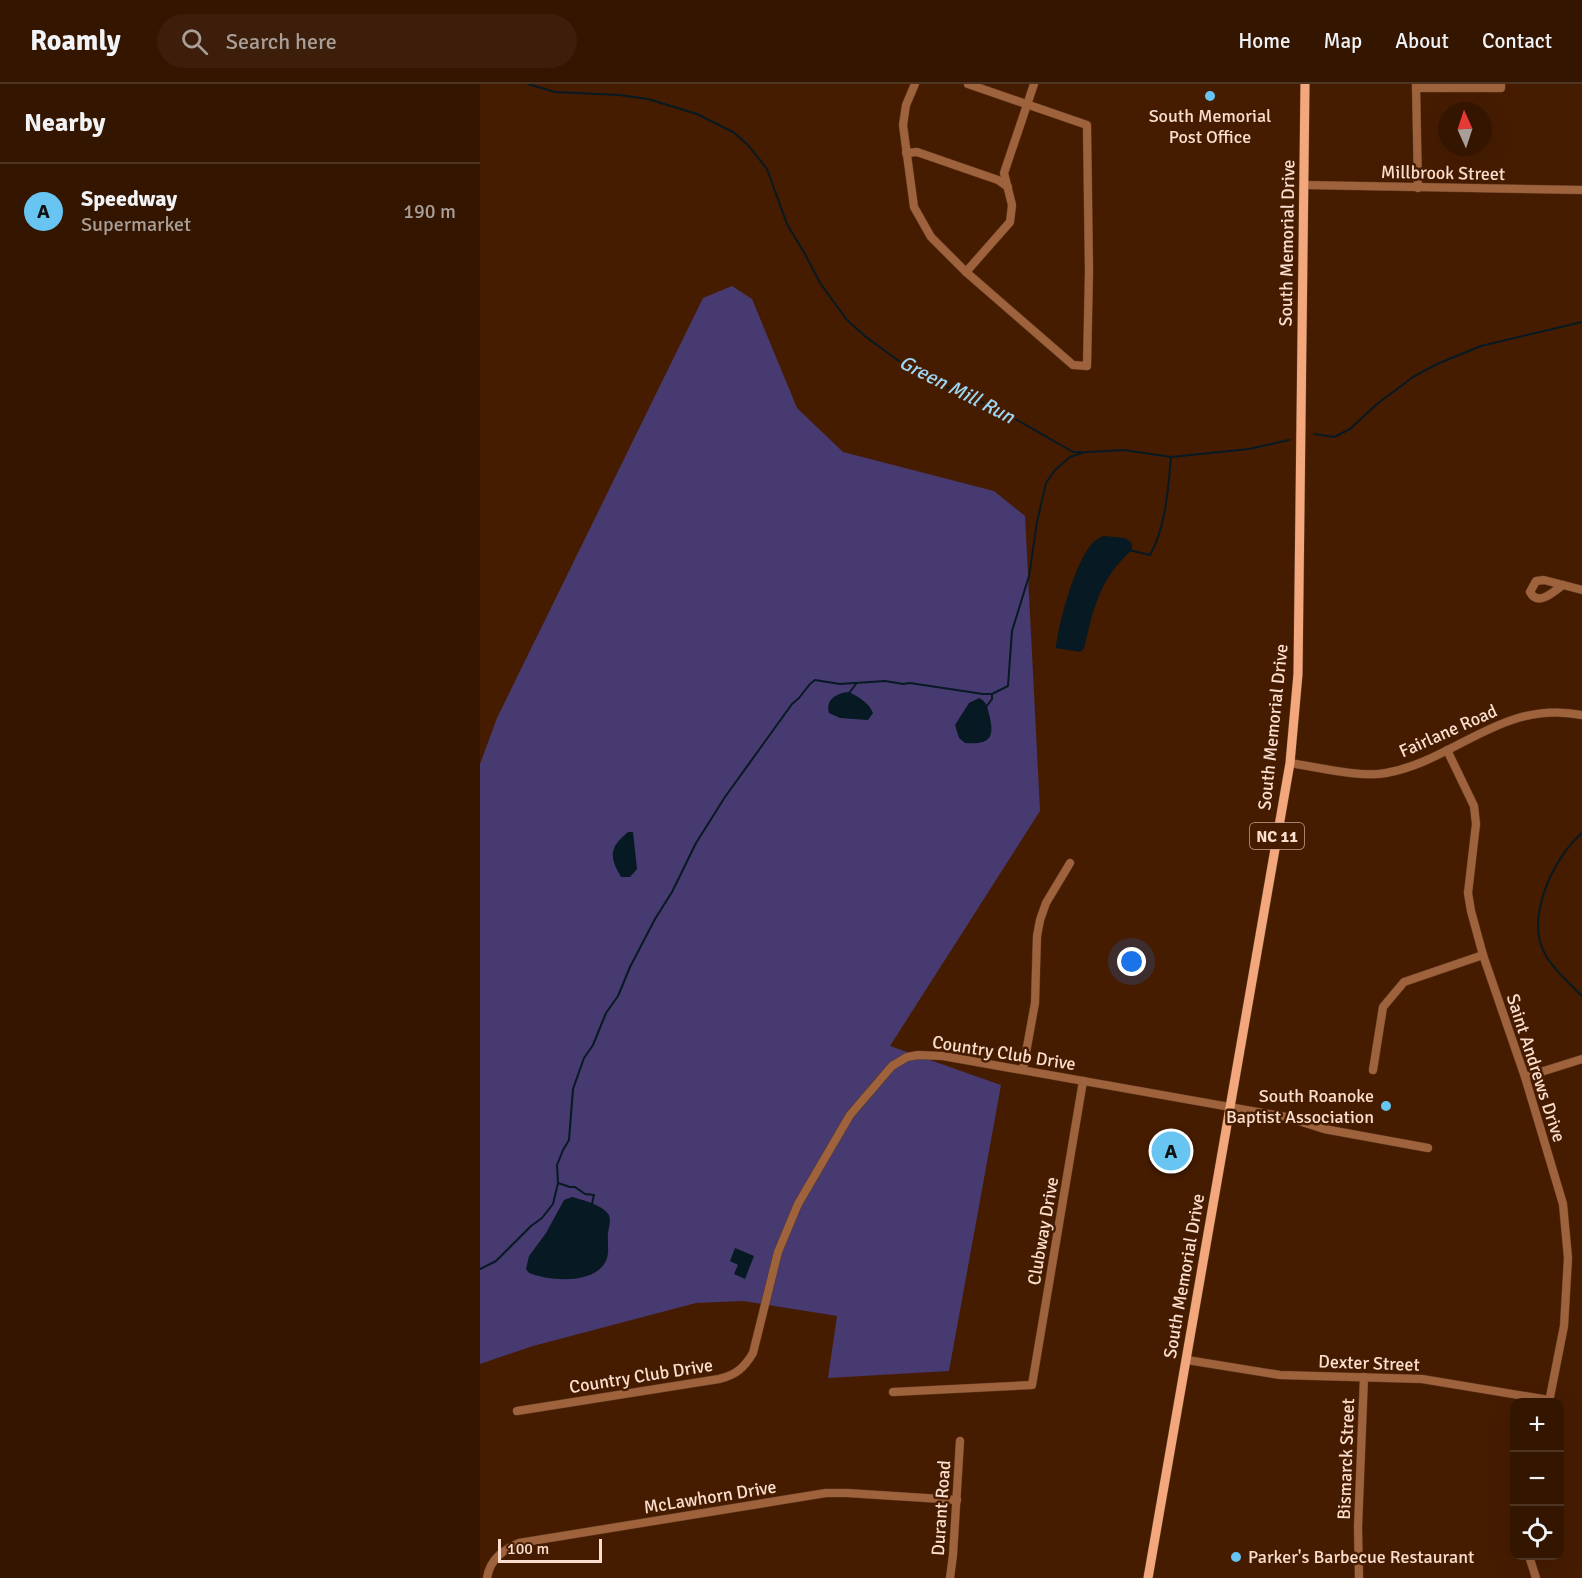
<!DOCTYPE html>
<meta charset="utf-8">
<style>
body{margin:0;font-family:Signika,sans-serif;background:#3c1e0a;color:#f1f3f6}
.controls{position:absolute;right:18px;bottom:18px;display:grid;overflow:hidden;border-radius:12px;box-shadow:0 6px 24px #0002}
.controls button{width:54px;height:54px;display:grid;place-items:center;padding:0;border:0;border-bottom:2px solid #4e3422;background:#341500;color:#f1f3f6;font:30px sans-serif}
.compass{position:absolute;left:958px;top:18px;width:54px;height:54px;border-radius:50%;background:#341500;box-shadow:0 6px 24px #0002;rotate:357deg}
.scale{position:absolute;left:18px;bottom:15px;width:104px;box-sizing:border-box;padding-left:6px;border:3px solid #fbdece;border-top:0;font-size:16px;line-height:21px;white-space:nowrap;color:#fbdece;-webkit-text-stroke:4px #461c00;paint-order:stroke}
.you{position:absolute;left:652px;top:878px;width:21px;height:21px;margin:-15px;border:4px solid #fff;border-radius:50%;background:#1a73e8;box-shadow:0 0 0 9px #1a73e833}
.badge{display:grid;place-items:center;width:39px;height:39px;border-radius:50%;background:#68c4f0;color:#111;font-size:20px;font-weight:700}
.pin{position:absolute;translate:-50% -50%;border:3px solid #fff;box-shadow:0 2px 6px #0006}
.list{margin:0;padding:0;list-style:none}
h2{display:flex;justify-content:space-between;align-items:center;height:78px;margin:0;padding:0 24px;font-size:26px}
h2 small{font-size:20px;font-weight:400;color:#a99f99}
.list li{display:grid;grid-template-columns:39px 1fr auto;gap:18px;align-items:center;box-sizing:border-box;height:96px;padding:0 24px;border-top:2px solid #4e3422}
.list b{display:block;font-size:22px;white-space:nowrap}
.list p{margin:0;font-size:20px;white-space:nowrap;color:#a99f99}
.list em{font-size:20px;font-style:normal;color:#a99f99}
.icon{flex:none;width:33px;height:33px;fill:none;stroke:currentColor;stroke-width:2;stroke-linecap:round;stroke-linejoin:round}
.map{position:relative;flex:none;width:1102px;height:1494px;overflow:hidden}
header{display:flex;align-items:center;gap:36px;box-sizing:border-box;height:84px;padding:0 30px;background:#341500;border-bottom:2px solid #4e3422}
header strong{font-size:28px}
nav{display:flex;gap:33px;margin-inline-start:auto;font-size:21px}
.search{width:420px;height:54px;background:#3c1e0a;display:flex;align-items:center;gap:15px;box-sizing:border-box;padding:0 21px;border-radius:33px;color:#a99f99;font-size:22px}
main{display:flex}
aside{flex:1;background:#341500}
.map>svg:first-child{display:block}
</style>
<header>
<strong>Roamly</strong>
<div class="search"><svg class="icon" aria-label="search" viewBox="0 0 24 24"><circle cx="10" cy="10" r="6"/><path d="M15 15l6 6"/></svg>Search here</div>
<nav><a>Home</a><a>Map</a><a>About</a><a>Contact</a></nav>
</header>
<main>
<aside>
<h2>Nearby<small></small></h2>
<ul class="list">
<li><span class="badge">A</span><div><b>Speedway</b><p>Supermarket</p></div><em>190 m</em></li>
</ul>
</aside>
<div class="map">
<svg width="1102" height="1494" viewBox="0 0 1102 1494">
<rect width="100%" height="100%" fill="#461c00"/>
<polygon fill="#463a70" points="252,202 272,215 317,324 363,368 514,407 545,432 560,727 410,962 521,1001 469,1287 348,1294 357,1232 263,1217 216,1219 53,1262 0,1280 0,680 17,634 223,214"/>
<g fill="#071922">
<path d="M624 452 645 454 652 459V466C620 494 613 525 604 565L600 568 576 564C578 541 597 469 616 456 618 454 621 453 624 452Z"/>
<path d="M369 608C379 613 389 619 393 629L388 636 360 634 349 629C345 615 357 609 369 608Z"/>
<path d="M499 614C507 618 507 622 509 630 515 653 511 661 485 659L479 654 475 641 489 619Z"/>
<path d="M148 748H153L157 785 150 793H141C129 772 129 764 148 748Z"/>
<path d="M92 1113C103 1116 123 1121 129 1131 131 1137 129 1143 128 1149 127 1159 130 1167 126 1177 114 1201 70 1197 49 1189L46 1185 49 1172 66 1149 84 1116Z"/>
<polygon points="255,1164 274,1172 265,1195 254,1190 258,1181 250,1177"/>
</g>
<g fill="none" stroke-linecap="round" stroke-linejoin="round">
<g stroke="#071922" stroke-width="2">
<polyline points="48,0 75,8 139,11 168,15 217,30 253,48 268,61 287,85 307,140 325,170 340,199 367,236 386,253 423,280 462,301 518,325 593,368 601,368"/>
<polyline points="834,350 854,353 870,345 897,320 933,293 957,280 1001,262 1102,238"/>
<polyline points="607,368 644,366 691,373 769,365 809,356"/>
<path d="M649 466 670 471C686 443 688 405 691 373"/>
<polyline points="369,609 376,600"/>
<polyline points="506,623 512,615 512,610"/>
<path d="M1102 749C1073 774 1045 834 1065 870 1074 886 1089 899 1102 912"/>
<polyline points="78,1099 90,1103 95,1103 105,1110 114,1111 112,1120"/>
<polyline points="0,1185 16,1177 51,1142 62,1134 73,1120 78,1099 77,1081 83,1066 89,1056 93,1005 104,974 113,961 126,929 138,912 150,883 175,835 192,808 216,759 245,713 312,620 319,614 330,600 335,596 360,600 405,597 423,600 430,599 503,610 512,610 528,602 532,547 549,492 557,438 566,399 575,386 590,373 605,368"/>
</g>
<defs>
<g id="minor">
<polyline points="435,0 426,21 423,41 434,123 451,153 486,188 593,281 607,282 609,187 607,41 488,0"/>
<polyline points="936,0 938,104"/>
<polyline points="936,4 1021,4 1021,0"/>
<polyline points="426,69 437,68 518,96 528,103"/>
<polyline points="824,101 1102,106"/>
<polyline points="486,188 530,138 532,121 524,89 554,0"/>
<path d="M1083 501C1073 508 1058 523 1050 508L1056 497 1064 496 1102 506"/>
<polyline points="967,666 994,722 996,740 988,809 991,827 1003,871 1045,993 1083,1120 1088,1174 1084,1242 1069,1318"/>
<path d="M810 679C837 683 880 694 906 689 977 676 1022 615 1102 631"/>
<polyline points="543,985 555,919 557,852 560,836 566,819 590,779"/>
<polyline points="893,986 903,923 924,898 1003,871"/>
<polyline points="1045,993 1102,975"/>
<polyline points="707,1276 800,1291 942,1295 1069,1316"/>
<polyline points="413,1308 552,1301 603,997"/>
<path d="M37 1327 239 1295C256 1291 264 1284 273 1269L298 1168 318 1120 370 1031 412 982 427 973 438 971 463 972 806 1033 844 1045 948 1064"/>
<polyline points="1049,1472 1056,1494"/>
<path d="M7 1494C10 1475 23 1466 39 1459L346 1409H367L477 1416"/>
<polyline points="470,1494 473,1471 480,1357"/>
<polyline points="879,1494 878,1443 884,1293"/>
</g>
<polyline id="major" points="668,1494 810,679 818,590 825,0"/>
</defs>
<use href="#minor" stroke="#633b21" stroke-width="9"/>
<use href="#major" stroke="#633b21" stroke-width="10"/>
<use href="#minor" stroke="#9e623d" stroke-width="8"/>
<use href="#major" stroke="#f2a87c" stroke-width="9"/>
</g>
<g fill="#68c4f0" stroke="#461c00" stroke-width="2">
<circle cx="730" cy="12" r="6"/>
<circle cx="906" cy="1022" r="6"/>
<circle cx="756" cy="1473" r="6"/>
</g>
<g text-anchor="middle" stroke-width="5" stroke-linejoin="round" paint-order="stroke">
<rect fill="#461c00" stroke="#c5a490" stroke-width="1.5" x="770" y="739" width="54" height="26" rx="4.5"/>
<g font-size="16" font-weight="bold" fill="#fbdece">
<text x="797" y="758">NC 11</text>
</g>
<g font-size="18" fill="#fbdece" stroke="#461c00">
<text x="730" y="38">South Memorial<tspan x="730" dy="21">Post Office</tspan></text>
<text x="894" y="1018" text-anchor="end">South Roanoke<tspan x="894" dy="21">Baptist Association</tspan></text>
<text x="768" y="1479" text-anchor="start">Parker's Barbecue Restaurant</text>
</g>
<g font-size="18" fill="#fbdece" stroke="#461c00">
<text transform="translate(963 89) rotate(1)" y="6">Millbrook Street</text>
<text transform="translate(807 159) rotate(-89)" y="6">South Memorial Drive</text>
<text transform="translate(793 643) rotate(-84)" y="6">South Memorial Drive</text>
<text transform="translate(968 647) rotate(-24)" y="6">Fairlane Road</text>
<text transform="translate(524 969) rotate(9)" y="6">Country Club Drive</text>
<text transform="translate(1056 984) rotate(72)" y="6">Saint Andrews Drive</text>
<text transform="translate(563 1147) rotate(-80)" y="6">Clubway Drive</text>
<text transform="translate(704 1192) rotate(-80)" y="6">South Memorial Drive</text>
<text transform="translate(889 1279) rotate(2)" y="6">Dexter Street</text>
<text transform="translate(161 1292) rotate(-9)" y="6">Country Club Drive</text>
<text transform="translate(866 1375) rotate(-88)" y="6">Bismarck Street</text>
<text transform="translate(230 1413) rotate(-9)" y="6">McLawhorn Drive</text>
<text transform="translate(461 1424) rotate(-86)" y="6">Durant Road</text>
</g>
<g font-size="20" font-style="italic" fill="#9dd5f2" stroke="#461c00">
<text transform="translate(477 305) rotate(27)" y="7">Green Mill Run</text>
</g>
</g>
</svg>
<div class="controls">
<button>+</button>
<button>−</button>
<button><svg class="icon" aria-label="locate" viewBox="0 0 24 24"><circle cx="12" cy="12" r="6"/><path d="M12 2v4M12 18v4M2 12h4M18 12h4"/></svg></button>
</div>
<svg class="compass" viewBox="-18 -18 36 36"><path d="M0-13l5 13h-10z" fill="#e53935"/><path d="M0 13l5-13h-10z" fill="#a99f99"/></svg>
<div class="scale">100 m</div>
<div class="you"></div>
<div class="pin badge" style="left:691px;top:1067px">A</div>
</div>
</main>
